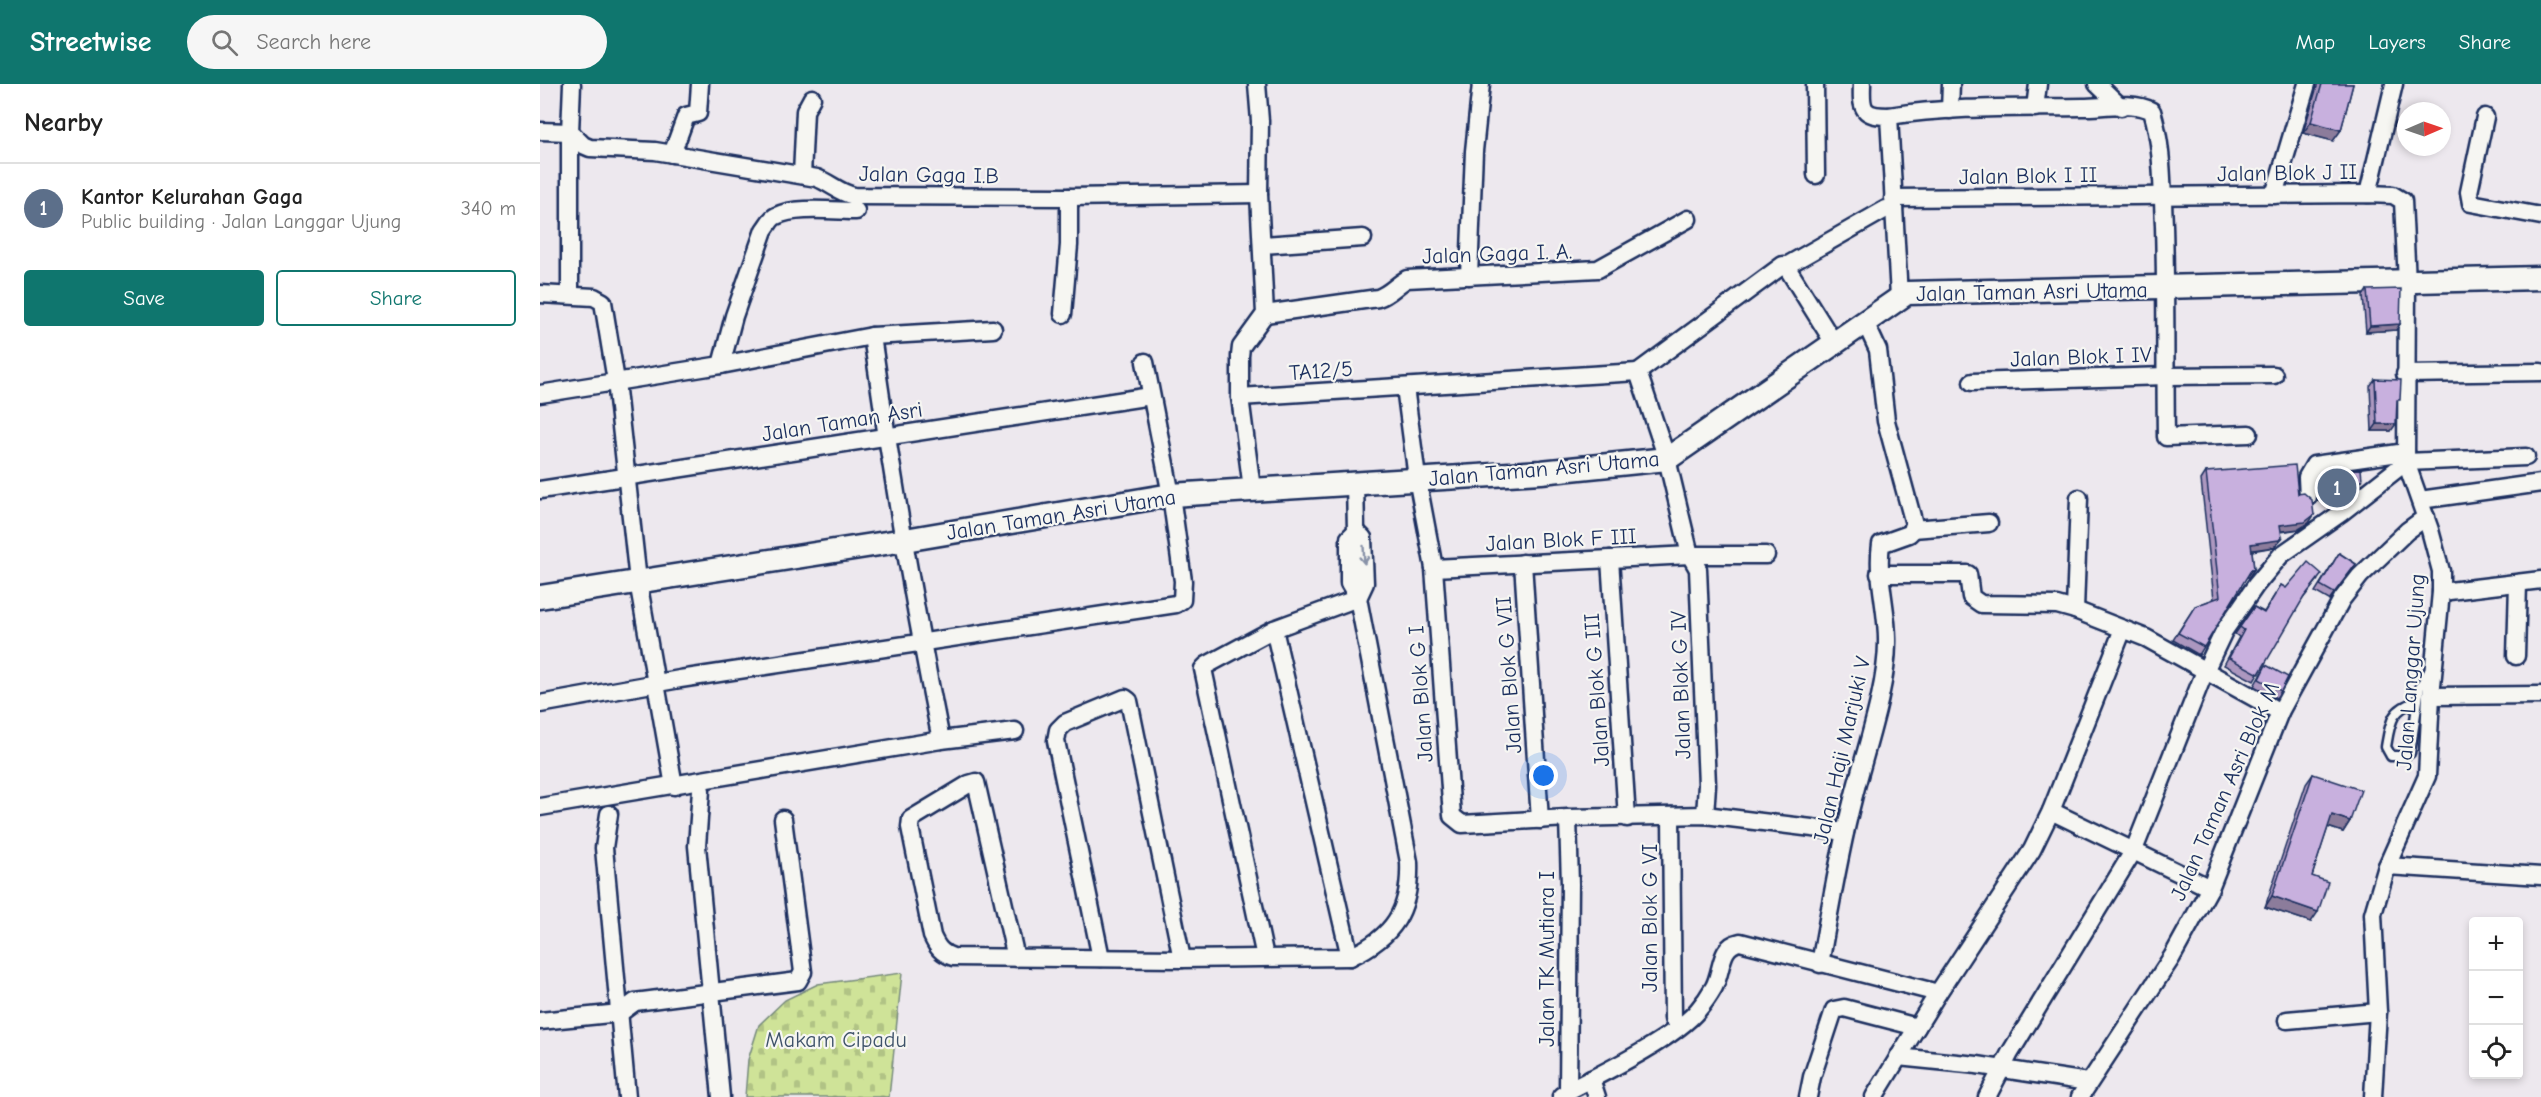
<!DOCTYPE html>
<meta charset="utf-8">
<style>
body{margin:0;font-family:"Comic Neue",sans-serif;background:#f6f6f6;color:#222}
.controls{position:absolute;right:18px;bottom:18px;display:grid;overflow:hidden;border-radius:6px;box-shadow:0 3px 9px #0003}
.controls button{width:54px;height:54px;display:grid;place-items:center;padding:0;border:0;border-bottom:2px solid #e0e0e0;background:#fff;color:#222;font:30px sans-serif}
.compass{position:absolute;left:1857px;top:18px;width:54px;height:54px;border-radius:50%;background:#fff;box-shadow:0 3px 9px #0003;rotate:88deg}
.you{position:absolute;left:1004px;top:692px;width:21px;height:21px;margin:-15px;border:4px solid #fff;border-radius:50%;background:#1a73e8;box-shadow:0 0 0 9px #1a73e833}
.badge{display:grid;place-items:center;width:39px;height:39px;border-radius:50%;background:#0f766e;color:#fff;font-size:20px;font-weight:700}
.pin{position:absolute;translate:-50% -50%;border:3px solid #fff;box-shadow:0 2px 6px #0006}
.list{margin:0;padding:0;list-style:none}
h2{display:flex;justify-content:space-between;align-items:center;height:78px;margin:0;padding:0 24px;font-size:26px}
h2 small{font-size:20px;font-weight:400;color:#767676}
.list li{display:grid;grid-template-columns:39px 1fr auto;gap:18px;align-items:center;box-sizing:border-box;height:90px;padding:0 24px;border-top:2px solid #e0e0e0}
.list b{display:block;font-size:22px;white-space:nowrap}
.list p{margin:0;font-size:20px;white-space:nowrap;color:#767676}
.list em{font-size:20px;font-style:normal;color:#767676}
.actions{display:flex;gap:12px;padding:18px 24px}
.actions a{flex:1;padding:14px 0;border:2px solid #0f766e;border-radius:6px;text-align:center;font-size:21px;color:#0f766e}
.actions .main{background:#0f766e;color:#fff}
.icon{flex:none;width:33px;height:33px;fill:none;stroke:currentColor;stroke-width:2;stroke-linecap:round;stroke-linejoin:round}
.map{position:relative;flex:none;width:2001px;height:1013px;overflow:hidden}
header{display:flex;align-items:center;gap:36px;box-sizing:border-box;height:84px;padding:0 30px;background:#0f766e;color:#fff}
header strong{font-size:28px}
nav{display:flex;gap:33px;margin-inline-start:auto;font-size:21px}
.search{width:420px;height:54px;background:#f6f6f6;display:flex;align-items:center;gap:15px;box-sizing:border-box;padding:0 21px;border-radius:33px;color:#767676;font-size:22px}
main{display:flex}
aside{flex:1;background:#fff}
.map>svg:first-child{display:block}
</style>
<header>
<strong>Streetwise</strong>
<div class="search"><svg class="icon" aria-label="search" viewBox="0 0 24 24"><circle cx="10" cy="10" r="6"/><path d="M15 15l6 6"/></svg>Search here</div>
<nav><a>Map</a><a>Layers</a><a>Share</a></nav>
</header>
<main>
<aside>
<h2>Nearby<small></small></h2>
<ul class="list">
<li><span class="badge" style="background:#5c6f8a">1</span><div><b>Kantor Kelurahan Gaga</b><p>Public building · Jalan Langgar Ujung</p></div><em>340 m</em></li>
</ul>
<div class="actions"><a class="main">Save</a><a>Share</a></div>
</aside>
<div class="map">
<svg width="2001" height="1013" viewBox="0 0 2001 1013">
<defs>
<pattern id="cemetery-stones" width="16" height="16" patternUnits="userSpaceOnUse" patternTransform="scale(1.5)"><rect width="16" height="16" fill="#cfe398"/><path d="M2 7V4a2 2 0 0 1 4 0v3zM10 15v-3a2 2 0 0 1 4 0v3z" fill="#b1c385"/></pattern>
</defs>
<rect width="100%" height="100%" fill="#ede8ee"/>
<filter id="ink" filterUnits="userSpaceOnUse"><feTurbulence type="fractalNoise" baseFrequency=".0167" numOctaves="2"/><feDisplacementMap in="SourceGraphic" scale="12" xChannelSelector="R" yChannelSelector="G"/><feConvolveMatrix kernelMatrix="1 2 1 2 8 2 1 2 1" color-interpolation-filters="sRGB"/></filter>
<g filter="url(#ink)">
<polygon fill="url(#cemetery-stones)" stroke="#75897b" stroke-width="1.5" points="362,889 349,1013 205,1013 208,976 219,941 245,916 278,900"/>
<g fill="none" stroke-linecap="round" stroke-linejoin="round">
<defs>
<path id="lane" d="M1877 618C1851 624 1850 639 1846 663L1851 672H1864L1870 669 1880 603 1889 587"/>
<g id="street">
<polyline points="1275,0 1276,91"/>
<path d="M1322 0C1321 25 1322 32 1349 32L1359 213"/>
<polyline points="1557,0 1581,23"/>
<polyline points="1495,24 1498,0"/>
<polyline points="1410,26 1411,0"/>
<path d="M1349 32C1412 22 1479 24 1543 23 1564 23 1593 17 1612 27 1623 63 1622 103 1624 141 1626 211 1625 282 1626 353L1709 350"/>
<polyline points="1945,33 1929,108 1931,119 2001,132"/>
<path d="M0 47 30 48 43 61 50 64 115 67 277 94C290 99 300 109 314 112L529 113 719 110"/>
<polyline points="132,70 146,32 158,29 160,0"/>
<polyline points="262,91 265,27 272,14"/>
<polyline points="1828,110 1854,0"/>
<polyline points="1734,111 1767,0"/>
<polyline points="1353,114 1828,110 1853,111 1863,117 1867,198 1866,378 1890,446 1901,487 1901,508 1891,612 1887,692 1847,782 1833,830 1838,928 1833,1013"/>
<polyline points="722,161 823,154"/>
<polyline points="1246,182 1346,125 1354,125"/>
<polyline points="929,192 934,67 941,0"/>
<polyline points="0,210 54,213 63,218 76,297 98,497 134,702"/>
<polyline points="30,211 30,48 32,0"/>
<polyline points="523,230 529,161 529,113"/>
<path d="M725 230 838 214C850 210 856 201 867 195L1058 185 1148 135"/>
<path d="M332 252C351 387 374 522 401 656"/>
<path d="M181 281 194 232 224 146C228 141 231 134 236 132 254 122 296 127 316 127"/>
<polyline points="1098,288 1127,375 1150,471 1158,485 1167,701 1165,731"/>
<polyline points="1098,288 1243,181 1246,182 1294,259"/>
<polyline points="1865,290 2001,288"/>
<polyline points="1432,298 1626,292 1734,291"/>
<polyline points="865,303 877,394 894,484 912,732 922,740 1028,734 1165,731 1305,748"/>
<polyline points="0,310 181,281 332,252 453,245"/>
<polyline points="700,313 1098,288"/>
<polyline points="1866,378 1986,373"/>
<polyline points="712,405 700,313 700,272 701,263 725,230 719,110 720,37 717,0"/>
<polyline points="0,406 611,312"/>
<polyline points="1768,413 1767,393 1774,381 1866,368"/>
<polyline points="1880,416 2001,399"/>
<polyline points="1373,445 1449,439"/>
<polyline points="1070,475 1087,734"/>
<polyline points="983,479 1000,736"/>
<polyline points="894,484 1150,471 1226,471"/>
<polyline points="1339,490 1428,490 1431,513 1441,520 1517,521 1535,526 1606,554 1740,628"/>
<polyline points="1901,508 2001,496"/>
<polyline points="1535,526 1539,414"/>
<polyline points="734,545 810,873"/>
<polyline points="1976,572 1978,499"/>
<polyline points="1891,612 2001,611"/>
<polyline points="0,620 140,595 636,520 642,516 643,497 631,411 605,278"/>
<polyline points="161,706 157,762 181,1013"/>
<polyline points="0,723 401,656 475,647"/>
<polyline points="1511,727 1670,804"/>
<polyline points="69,730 64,764 87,1013"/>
<polyline points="1131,732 1133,935"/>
<polyline points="1847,782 2001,792"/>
<polyline points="725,873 663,585 667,581 734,545 818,514 825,499 823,454 816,447"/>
<path d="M476 874 436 698 429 700 371 735 370 743 392 852C397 863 401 869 413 873L642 875 810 873C853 853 871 827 869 778L818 514 809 499V454L816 447 815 398"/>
<polyline points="561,874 516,657 518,646 525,639 585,614 589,617 642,875"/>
<path d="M1280 880C1290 825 1299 769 1313 715 1324 670 1347 605 1347 559 1348 526 1336 494 1341 460L1369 450 1372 447 1374 440 1346 337 1338 266 1325 238"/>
<polyline points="1747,936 1838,928"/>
<polyline points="0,937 80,929 95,918 258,897 263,888 243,735"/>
<polyline points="1358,973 1437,981 1548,998"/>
<polyline points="1051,995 1057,1013"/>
<path d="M1028 1007C1063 989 1135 954 1158 926 1164 919 1170 910 1174 903 1183 886 1179 862 1200 858L1398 909"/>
<polyline points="1021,1012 1028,1007 1030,800 1028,734"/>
<polyline points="1268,1013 1272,993 1294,926 1304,924 1377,943"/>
<polyline points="1334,1013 1398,909 1492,766 1511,727 1583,545"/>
<polyline points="1447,1013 1470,969 1594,766 1665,587 1684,547 1716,501 1741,471 1801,429 1866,378"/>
<polyline points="1540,1013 1632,873 1670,804 1740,628 1802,515 1820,492 1867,447 1886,433"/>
</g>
<polyline id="secondary" points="0,513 365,456 631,411 1001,388 1127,375 1367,209 2001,194"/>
</defs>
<use href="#lane" stroke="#1b2f5e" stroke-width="13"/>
<use href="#street" stroke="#1b2f5e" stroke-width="21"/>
<use href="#secondary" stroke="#1b2f5e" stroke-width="27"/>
<use href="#lane" stroke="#f6f6f2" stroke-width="8"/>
<use href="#street" stroke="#f6f6f2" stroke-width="16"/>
<use href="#secondary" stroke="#f6f6f2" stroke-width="22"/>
</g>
<g fill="#ac97bf" stroke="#1b2f5e" stroke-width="1.5">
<polygon points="1777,0 1813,0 1801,46 1793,57 1763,49 1777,3"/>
<polygon points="1827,206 1860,240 1856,246 1826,248 1823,212"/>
<polygon points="1835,295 1856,321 1851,347 1832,347 1830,302"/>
<polygon points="1783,387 1822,396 1817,403 1802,415 1778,417 1778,395"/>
<polygon points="1666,388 1758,410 1769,439 1759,445 1741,448 1742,454 1734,463 1712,467 1714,485 1709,493 1706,493 1659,571 1633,556 1655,522 1674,515 1661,396"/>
<polygon points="1799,469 1816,480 1789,516 1775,508"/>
<polygon points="1777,497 1761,517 1714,597 1684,581 1699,553 1695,550 1714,523 1724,528 1741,501 1746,504"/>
<polygon points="1726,581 1741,607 1736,614 1714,602"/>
<polygon points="1773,690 1810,737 1803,748 1788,743 1772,792 1771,838 1725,823 1766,700"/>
</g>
<g fill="#8c7b9b" stroke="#1b2f5e" stroke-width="1.5">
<polygon points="1771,38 1801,46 1793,57 1763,49"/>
<polygon points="1860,240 1856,246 1826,248 1830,242"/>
<polygon points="1837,340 1856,340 1851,347 1832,347"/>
<polygon points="1822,396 1817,403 1802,415 1778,417 1783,410"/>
<polygon points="1774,431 1769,439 1759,445 1735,448 1740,441"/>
<polygon points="1742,454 1734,463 1706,467 1711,460"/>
<polygon points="1714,485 1709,493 1705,493 1711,486"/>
<polygon points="1792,731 1810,737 1803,748 1785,742"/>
<polygon points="1732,812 1778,828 1771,838 1725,823"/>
</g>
<g fill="#c8b0de" stroke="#1b2f5e" stroke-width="1.5">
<polygon points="1782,0 1813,0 1801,46 1771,38"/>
<polygon points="1861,205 1860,240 1830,242 1827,206"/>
<polygon points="1835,295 1861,296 1860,316 1857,316 1856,340 1837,340"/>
<polygon points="1755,381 1758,410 1764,409 1772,416 1774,431 1765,438 1740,441 1742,454 1739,456 1711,460 1714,485 1711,486 1664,563 1638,549 1655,522 1680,513 1666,388"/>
<polygon points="1821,385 1822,396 1807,408 1783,410 1783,387"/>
<polygon points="1799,469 1816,480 1794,509 1780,501"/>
<polygon points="1768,478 1782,490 1764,513 1719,590 1689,574 1704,546 1700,543 1714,523 1724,529 1741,501 1746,504"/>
<polygon points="1726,581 1748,593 1741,607 1719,595"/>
<polygon points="1773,690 1821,706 1810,737 1792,731 1772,792 1788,798 1778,828 1732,812"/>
</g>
<defs><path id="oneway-shaft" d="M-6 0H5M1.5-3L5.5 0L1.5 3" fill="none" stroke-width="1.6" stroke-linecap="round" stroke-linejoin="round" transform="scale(1.5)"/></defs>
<use stroke="#8892a8" href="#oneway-shaft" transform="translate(824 471) rotate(87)"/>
</g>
<g text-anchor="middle" stroke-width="4.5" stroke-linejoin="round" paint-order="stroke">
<g font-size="22" fill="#1b2f5e" stroke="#f6f6f2">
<text transform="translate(1747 88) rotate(-1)" y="8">Jalan Blok J II</text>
<text transform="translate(389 90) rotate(1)" y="8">Jalan Gaga I.B</text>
<text transform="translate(1488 91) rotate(-1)" y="8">Jalan Blok I II</text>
<text transform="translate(957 169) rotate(-2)" y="8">Jalan Gaga I. A.</text>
<text transform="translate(1492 207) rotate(-1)" y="8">Jalan Taman Asri Utama</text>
<text transform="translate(1541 272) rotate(-2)" y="8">Jalan Blok I IV</text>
<text transform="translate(781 286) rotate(-4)" y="8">TA12/5</text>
<text transform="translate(302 337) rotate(-9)" y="8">Jalan Taman Asri</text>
<text transform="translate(1004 384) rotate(-5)" y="8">Jalan Taman Asri Utama</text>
<text transform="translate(521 430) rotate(-9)" y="8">Jalan Taman Asri Utama</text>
<text transform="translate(1021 455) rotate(-3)" y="8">Jalan Blok F III</text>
<text transform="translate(1870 588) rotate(-86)" y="8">Jalan Langgar Ujung</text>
<text transform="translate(968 591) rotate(-94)" y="8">Jalan Blok G VII</text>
<text transform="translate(1140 601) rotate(-92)" y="8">Jalan Blok G IV</text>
<text transform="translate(1056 606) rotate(-94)" y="8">Jalan Blok G III</text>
<text transform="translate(880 610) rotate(-94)" y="8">Jalan Blok G I</text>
<text transform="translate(1301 666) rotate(-77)" y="8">Jalan Haji Marjuki V</text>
<text transform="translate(1684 707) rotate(-66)" y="8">Jalan Taman Asri Blok M</text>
<text transform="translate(1109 834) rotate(-90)" y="8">Jalan Blok G VI</text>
<text transform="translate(1006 875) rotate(-90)" y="8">Jalan TK Mutiara I</text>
</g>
<g font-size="22" fill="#3f536a" stroke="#f6f6f2">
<text x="296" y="963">Makam Cipadu</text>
</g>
</g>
</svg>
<div class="controls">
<button>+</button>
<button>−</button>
<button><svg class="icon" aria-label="locate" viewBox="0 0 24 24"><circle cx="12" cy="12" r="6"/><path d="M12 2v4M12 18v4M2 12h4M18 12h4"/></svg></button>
</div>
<svg class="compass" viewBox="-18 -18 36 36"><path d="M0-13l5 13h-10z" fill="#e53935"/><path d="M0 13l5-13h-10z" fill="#767676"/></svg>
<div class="you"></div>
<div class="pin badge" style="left:1797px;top:404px;background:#5c6f8a">1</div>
</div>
</main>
